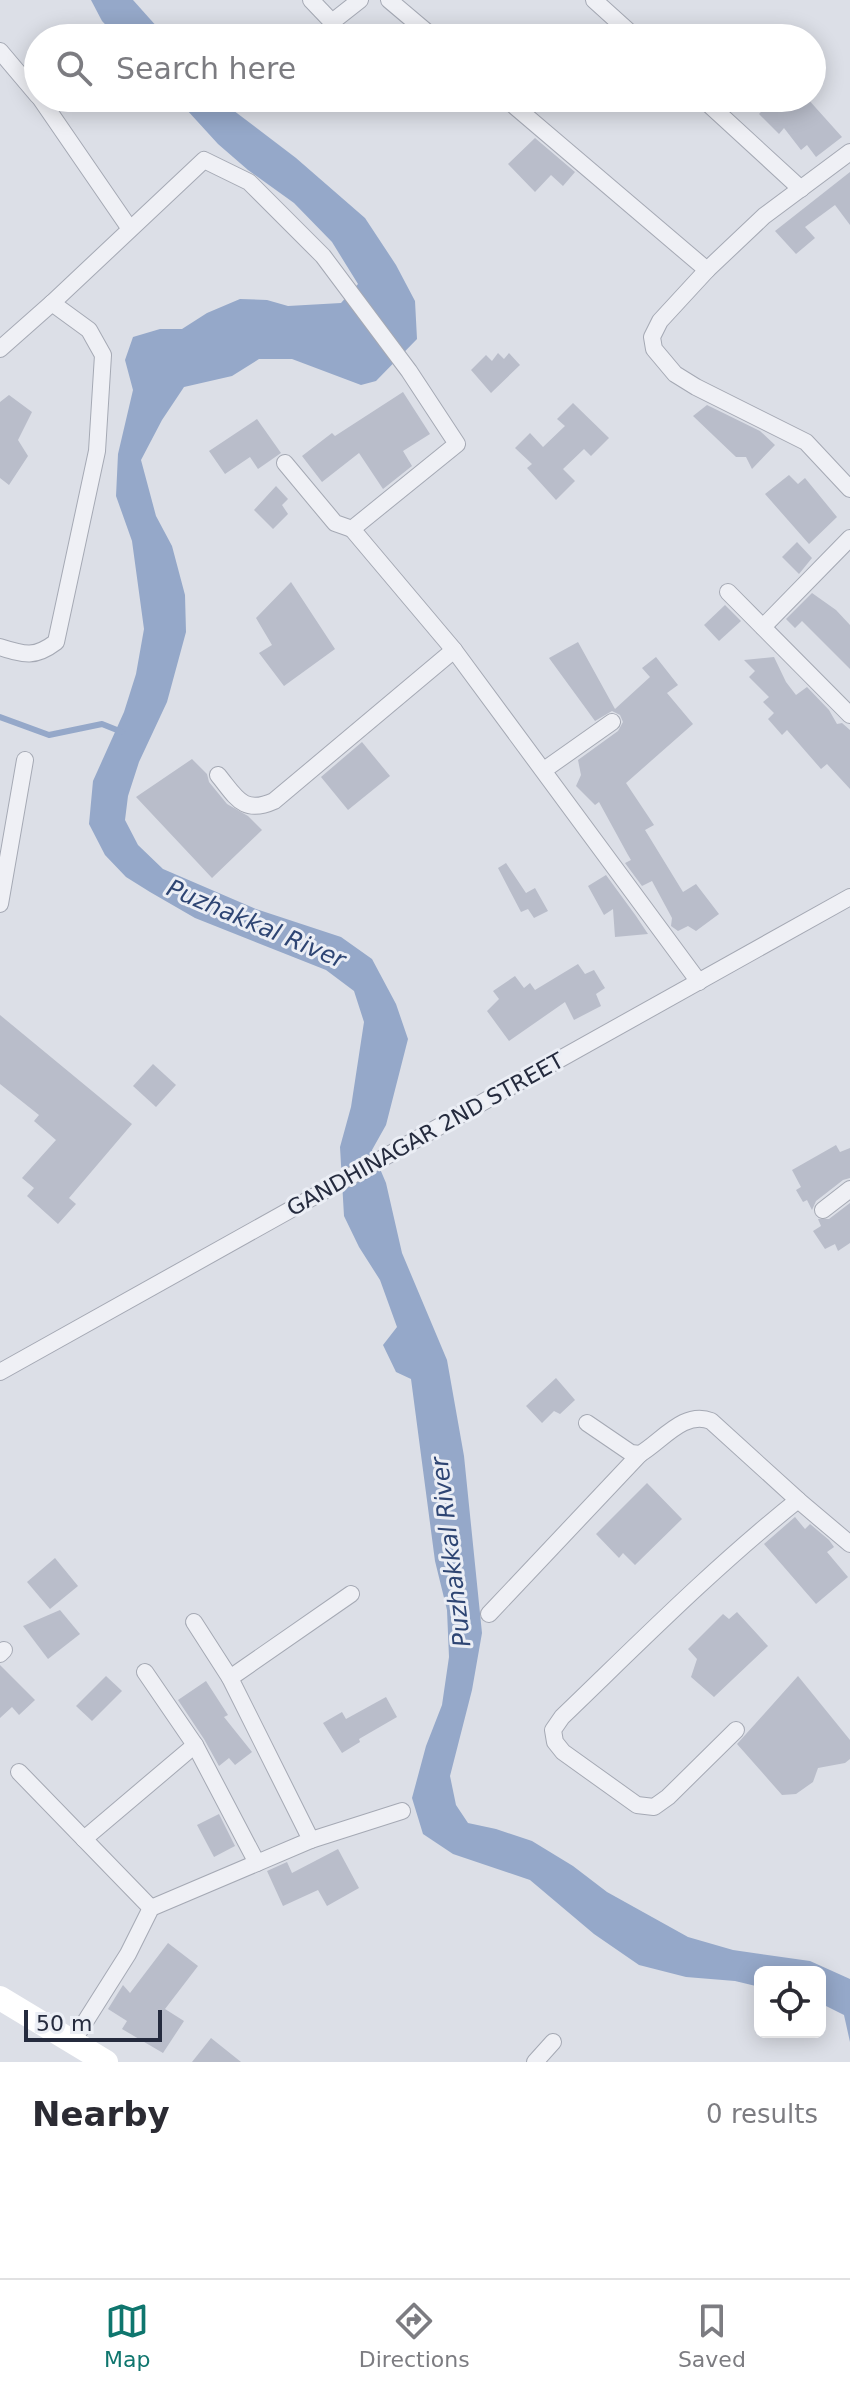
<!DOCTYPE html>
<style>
body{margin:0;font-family:"DejaVu Sans",sans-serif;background:#f7f7f7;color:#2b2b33}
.controls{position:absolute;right:24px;bottom:24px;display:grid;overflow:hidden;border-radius:12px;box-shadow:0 4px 20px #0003}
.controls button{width:72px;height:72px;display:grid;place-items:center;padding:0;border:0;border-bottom:2px solid #e1e1e2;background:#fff;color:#2b2b33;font:40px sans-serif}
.scale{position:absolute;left:24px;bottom:20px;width:138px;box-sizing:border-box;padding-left:8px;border:4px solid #252b3e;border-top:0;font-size:22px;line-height:28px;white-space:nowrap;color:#252b3e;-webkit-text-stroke:6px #ebeef5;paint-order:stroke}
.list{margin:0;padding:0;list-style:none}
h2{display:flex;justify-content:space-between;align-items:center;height:104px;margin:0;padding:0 32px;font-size:34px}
h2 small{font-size:26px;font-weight:400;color:#7c7c81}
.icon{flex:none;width:44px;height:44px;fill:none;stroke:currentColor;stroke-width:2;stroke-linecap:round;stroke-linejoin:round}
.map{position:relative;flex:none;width:850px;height:2062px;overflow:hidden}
.search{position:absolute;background:#fff;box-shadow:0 4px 20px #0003;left:24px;right:24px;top:24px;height:88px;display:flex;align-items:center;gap:20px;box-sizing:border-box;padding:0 28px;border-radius:44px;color:#7c7c81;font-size:30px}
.sheet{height:216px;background:#fff}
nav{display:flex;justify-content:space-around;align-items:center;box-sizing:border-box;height:112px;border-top:2px solid #e1e1e2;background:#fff;font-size:22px;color:#7c7c81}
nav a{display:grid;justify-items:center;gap:4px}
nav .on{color:#0f766e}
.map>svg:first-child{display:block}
</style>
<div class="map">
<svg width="850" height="2062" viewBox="0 0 850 2062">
<rect width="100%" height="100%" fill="#dcdfe7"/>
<g fill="#95a8c9">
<polygon points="91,0 133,0 167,38 118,38 102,21"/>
<polygon points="176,98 217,98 296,158 365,218 396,265 415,301 417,339 376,381 361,385 292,359 259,359 232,376 184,387 162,420 141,460 156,516 172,546 185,595 186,632 167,702 139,762 128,796 125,820 138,845 163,869 256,909 341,937 372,959 396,1004 408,1039 386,1125 372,1150 386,1183 402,1253 447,1360 464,1456 482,1633 472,1690 450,1776 456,1805 468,1823 496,1829 532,1841 573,1866 607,1892 688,1937 733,1950 810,1961 850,1979 850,2042 844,2015 820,2003 820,1972 760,1972 760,1987 735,1981 686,1977 639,1965 594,1934 530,1880 453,1854 423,1834 412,1798 426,1746 442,1705 449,1657 447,1610 435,1561 411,1379 396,1372 383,1345 397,1327 380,1280 359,1247 344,1216 340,1147 351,1107 364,1022 354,991 326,970 195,918 150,892 126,877 105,855 89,824 93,781 124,712 136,674 144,629 132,541 116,496 118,454 133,390 125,360 133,337 160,329 182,329 207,313 240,299 267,300 288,306 341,303 358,284 332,242 294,203 248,170 218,144"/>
</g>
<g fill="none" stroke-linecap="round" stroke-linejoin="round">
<polyline stroke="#95a8c9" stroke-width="6" points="0,717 49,735 102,724 122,732"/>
</g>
<g fill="#b9bdca">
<polygon points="774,98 807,98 842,137 816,157 807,145 801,150 784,128 779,134 759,114"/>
<polygon points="535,138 575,172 563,186 551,175 535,192 508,164"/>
<polygon points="850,172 850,225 835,205 805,227 815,238 796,254 775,231"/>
<polygon points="498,353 504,359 509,353 520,365 491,393 471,370 486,355 492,361"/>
<polygon points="403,392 430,434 403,451 412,466 383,489 359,453 322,482 302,456 332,433 335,436"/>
<polygon points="9,395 32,412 18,440 28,456 9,485 0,478 0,402"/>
<polygon points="573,403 609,438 591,456 584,449 563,469 575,481 556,500 527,468 532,464 515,448 530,433 543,447 565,426 557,419"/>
<polygon points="707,405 760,431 775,445 752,469 746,457 736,457 693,416"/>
<polygon points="257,419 281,453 258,469 250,457 225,474 209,451"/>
<polygon points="789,475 798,484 805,478 837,517 809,544 765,494"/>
<polygon points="276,486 288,499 282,505 288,514 273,529 254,510"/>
<polygon points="797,542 812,558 799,574 782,557"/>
<polygon points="291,582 335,649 284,686 259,653 272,645 256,618"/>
<polygon points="812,593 836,610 850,625 850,669 802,621 795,628 786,619"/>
<polygon points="725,605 741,621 719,641 704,625"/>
<polygon points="578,642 615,709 650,677 642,668 656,657 678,685 667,693 693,724 626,783 654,825 645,830 683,892 696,884 719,914 696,931 688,926 678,931 671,926 672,918 652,881 642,886 625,863 631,860 628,855 599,802 595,805 576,786 581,775 578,760 618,731 623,722 620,715 612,711 595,721 549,658"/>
<polygon points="774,657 786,682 796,695 807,687 829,710 837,724 842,723 850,730 850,789 827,764 821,769 787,730 782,735 768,719 774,713 763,702 769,697 749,677 755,671 744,660"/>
<polygon points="362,742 390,776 348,810 321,777"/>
<polygon points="192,759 207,774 209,782 227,804 248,816 262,830 212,878 136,797"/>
<polygon points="506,863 526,893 535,888 548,911 534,918 528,909 521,912 498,868"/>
<polygon points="606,875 636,916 648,934 615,937 613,909 604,915 588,886"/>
<polygon points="578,964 585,974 594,970 605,988 596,994 601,1006 574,1020 565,1002 509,1041 487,1011 499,999 493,991 515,976 524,988 530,983 535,990"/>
<polygon points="0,1015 132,1124 69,1198 76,1204 58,1224 27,1196 34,1188 22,1178 56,1140 34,1121 39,1115 0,1084"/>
<polygon points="153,1064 176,1085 156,1107 133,1086"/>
<polygon points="836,1145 840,1152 850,1148 850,1178 843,1180 816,1201 812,1210 807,1200 803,1202 796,1190 801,1187 792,1170"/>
<polygon points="850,1203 850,1243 838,1251 835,1244 825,1249 813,1231 821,1226 818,1219 829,1219"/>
<polygon points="556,1378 575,1400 560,1414 554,1411 542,1423 526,1406"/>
<polygon points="647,1483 682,1519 635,1565 623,1553 619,1558 596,1534"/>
<polygon points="795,1517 805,1529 810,1524 829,1540 834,1547 827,1552 848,1577 816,1604 764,1544"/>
<polygon points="55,1558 78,1586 50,1609 27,1582"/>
<polygon points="60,1610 80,1634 48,1659 23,1626"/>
<polygon points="737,1612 768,1646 714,1697 691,1677 697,1659 688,1649 723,1614 729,1619"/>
<polygon points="0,1665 35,1700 19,1715 12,1707 0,1718"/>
<polygon points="106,1676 122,1691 92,1721 76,1706"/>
<polygon points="798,1676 850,1740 850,1759 845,1763 818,1768 813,1782 796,1794 782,1795 737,1744"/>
<polygon points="206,1681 228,1715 224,1717 252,1752 235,1765 229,1758 219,1766 204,1739 178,1700"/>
<polygon points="386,1697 397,1717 359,1739 360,1742 342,1753 323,1723 342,1712 346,1719"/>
<polygon points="219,1814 235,1846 214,1857 197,1825"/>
<polygon points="338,1849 359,1888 327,1906 318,1890 283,1906 267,1871 287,1862 292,1873"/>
<polygon points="168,1943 198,1966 165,2009 184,2021 163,2053 122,2029 127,2021 108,2009 123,1985 130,1993"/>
<polygon points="211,2038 241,2062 192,2062"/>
</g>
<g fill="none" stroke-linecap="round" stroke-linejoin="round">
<defs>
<g id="minor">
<polyline points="311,0 332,22 360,0"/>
<polyline points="389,0 434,38"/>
<polyline points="594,0 636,38"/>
<polyline points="0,51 38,96"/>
<polyline points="40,98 130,229"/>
<polyline points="505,98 707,270"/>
<polyline points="702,98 801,189"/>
<polyline points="850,152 764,216 707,270 660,321 652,337 654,349 675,374 696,387 806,442 850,489"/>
<polyline points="0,349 52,303 204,160 249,182 323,256 409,371 457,444 352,529 454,650 699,982"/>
<polyline points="285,463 335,523 352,529"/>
<polyline points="728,592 850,715"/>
<polyline points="763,627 850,538"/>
<path d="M0 647C25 655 35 658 56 642L97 451 103 355 89 330 52 303"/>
<polyline points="544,770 612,722"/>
<path d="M218 775C236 797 243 815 274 801L454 650"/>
<polyline points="0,904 25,760"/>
<polyline points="823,1210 850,1189"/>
<polyline points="0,1372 850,897"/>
<path d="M587 1423 631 1453 640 1454C662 1441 684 1410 711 1421L798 1500"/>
<polyline points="489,1614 640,1454"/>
<polyline points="194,1622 230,1678"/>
<polyline points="0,1654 4,1650"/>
<polyline points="145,1672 195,1745 257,1863"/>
<path d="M736 1730 668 1797 654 1807 637 1805 563 1752 555 1742 553 1730 562 1717C639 1643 714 1567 798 1500L850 1544"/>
<polyline points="19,1772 151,1908"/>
<polyline points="84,1839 195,1745"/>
<polyline points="311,1840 402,1811"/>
<polyline points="73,2041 128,1954 151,1908 311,1840 230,1678 351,1594"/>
<polyline points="535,2062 553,2042"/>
</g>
</defs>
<use href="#minor" stroke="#a5a9b4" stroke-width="18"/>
<use href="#minor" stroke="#eff0f5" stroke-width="16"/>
<polyline stroke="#fff" stroke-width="24" points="0,1998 106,2062"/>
</g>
<g text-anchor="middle" stroke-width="6" stroke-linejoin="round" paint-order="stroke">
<g font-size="22" fill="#252b3e" stroke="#ebeef5">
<text transform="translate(425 1134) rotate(-29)" y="8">GANDHINAGAR 2ND STREET</text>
</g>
<g font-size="24" font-style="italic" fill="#2e4573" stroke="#ebeef5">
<text transform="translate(256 924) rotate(23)" y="8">Puzhakkal River</text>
<text transform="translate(451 1552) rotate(-97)" y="8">Puzhakkal River</text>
</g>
</g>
</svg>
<div class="controls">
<button><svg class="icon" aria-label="locate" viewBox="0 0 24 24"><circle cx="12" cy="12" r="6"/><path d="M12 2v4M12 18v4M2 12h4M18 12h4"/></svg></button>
</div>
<div class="scale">50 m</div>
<div class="search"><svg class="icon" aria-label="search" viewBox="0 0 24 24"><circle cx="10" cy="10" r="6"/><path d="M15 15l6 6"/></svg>Search here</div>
</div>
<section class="sheet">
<h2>Nearby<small>0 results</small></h2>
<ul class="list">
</ul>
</section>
<nav>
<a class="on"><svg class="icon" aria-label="map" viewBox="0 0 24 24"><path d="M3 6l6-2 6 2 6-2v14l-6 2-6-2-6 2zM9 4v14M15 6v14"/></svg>Map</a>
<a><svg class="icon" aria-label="directions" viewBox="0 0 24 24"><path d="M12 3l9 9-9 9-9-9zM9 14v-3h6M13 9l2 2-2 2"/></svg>Directions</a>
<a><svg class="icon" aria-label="saved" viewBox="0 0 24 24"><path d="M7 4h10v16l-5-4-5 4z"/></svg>Saved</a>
</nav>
